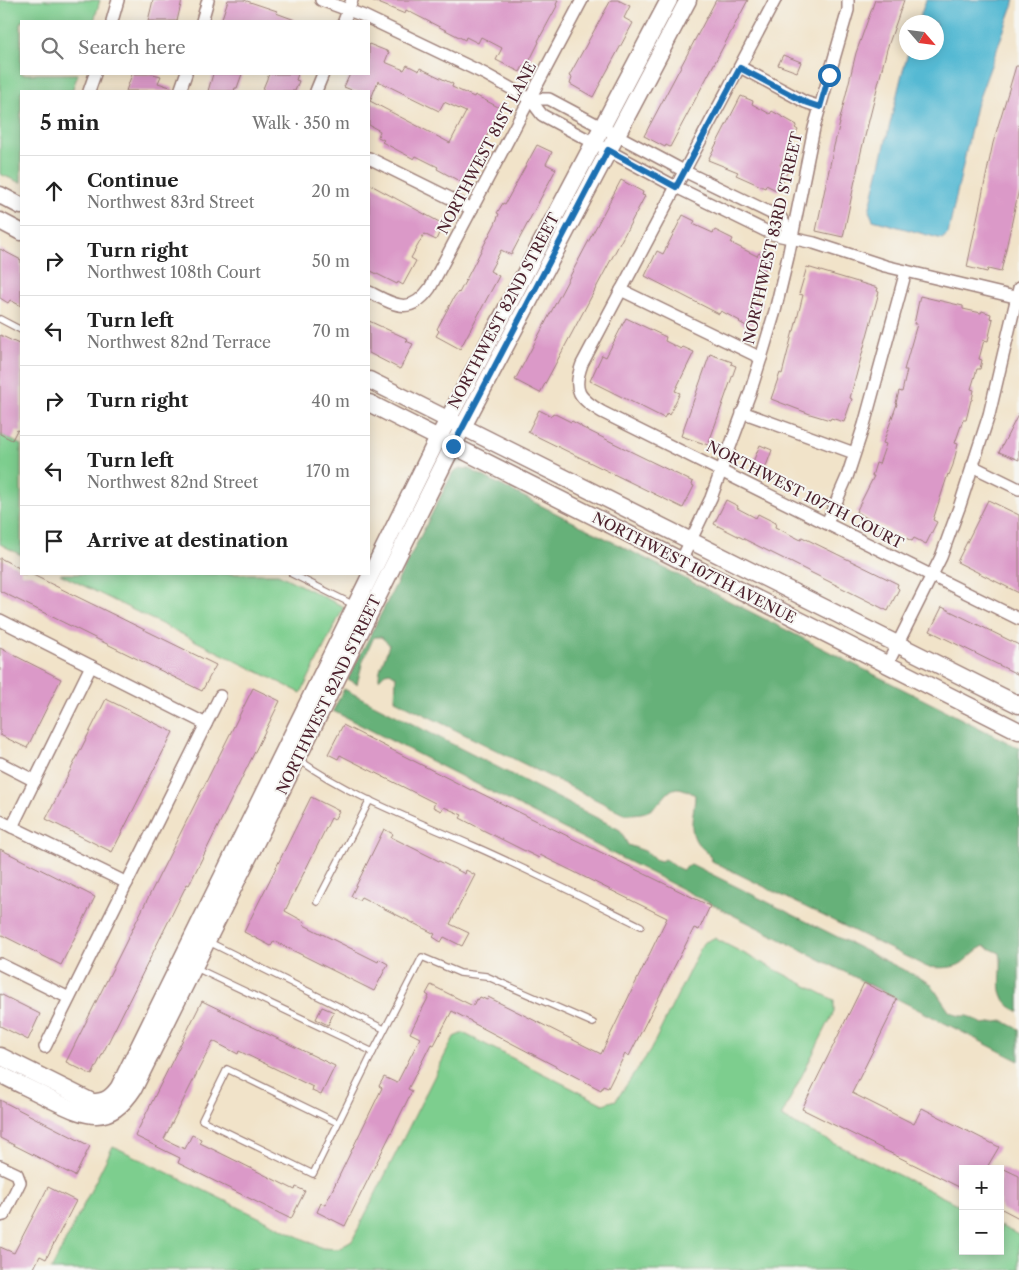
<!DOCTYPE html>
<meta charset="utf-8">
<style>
body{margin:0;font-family:"Libre Caslon Text",serif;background:#f6f6f6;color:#222}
.controls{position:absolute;right:15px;bottom:15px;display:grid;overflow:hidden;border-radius:0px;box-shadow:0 2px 12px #0003}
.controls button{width:45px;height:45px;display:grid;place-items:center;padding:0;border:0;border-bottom:1px solid #e0e0e0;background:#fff;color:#222;font:25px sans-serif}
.compass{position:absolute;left:899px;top:15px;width:45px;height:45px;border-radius:50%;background:#fff;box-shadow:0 2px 12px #0003;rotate:118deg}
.stop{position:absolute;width:15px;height:15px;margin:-11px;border:4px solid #1f6fb2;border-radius:50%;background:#fff}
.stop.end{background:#1f6fb2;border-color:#fff;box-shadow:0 1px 5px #0008}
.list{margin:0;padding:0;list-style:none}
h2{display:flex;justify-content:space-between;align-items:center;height:65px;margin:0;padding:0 20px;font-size:21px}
h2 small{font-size:16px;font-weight:400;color:#767676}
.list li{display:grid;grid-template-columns:32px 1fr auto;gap:15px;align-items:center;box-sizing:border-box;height:70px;padding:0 20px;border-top:1px solid #e0e0e0}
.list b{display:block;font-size:19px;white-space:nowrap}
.list p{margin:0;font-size:16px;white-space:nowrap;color:#767676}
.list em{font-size:16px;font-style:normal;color:#767676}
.icon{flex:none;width:28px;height:28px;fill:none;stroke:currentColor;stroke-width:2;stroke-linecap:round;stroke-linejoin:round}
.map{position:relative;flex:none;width:1019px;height:1270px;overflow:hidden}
.search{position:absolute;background:#fff;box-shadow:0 2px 12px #0003;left:20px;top:20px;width:350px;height:55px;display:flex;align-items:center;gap:12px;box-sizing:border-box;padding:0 18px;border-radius:0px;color:#767676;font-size:19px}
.panel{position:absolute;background:#fff;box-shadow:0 2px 12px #0003;left:20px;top:90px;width:350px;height:485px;border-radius:0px}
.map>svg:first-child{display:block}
</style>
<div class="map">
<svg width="1019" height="1270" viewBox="0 0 1019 1270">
<rect width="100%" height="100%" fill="#f6f6f2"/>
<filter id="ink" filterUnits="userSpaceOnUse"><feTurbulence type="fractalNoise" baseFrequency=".02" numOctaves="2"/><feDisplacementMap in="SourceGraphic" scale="10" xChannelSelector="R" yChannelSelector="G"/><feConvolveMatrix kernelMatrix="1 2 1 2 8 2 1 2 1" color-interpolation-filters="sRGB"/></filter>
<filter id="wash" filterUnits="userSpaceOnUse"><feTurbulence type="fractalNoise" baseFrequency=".0096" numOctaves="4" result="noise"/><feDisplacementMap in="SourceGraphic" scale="20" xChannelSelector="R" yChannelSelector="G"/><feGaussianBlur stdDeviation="1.12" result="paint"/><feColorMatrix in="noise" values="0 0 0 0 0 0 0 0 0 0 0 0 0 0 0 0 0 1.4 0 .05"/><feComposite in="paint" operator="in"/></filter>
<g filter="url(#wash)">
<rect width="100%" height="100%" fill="#f1e3c9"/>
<g fill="#7dce8e" stroke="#64765c">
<polygon points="0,0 100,0 94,21 21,21 21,74 78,74 72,91 21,91 21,183 0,174"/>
<polygon points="0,434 21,445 21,555 0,544"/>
<polygon points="60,574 278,574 344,607 301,693"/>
<polygon points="714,938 834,1000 834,1012 781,1117 963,1207 963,1251 1000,1251 1000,1226 1019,1235 1019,1270 51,1270 113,1146 322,1248 338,1249 352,1241 454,1037 463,1033 603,1104 616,1100 650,1051 703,943"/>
</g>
<g fill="#66b179" stroke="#586852">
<path d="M460 468 469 469 1019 748V1012C990 997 1005 977 1000 953L984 946C975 950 970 957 962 963 953 969 938 968 927 967L712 861C708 850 699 848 695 839 688 825 695 810 695 795 669 779 671 794 653 808 646 814 634 814 625 814L395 700 396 676 390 672 385 673 379 679C378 668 387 655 389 644L381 637H374L363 661 357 684 348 679 453 472Z"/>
<path d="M344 689 607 823 620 830 628 845 645 851 654 859 661 861 664 859C672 863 674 867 683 870L691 864 930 983 949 1011 959 1016H968L983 1024 1003 1021 1019 1029V1061L335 712 333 711Z"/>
</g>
<polygon fill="#55b9d3" stroke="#506c7f" points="926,0 1015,0 976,106 948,234 942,239 873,220 869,211 901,78 908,53 936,52 936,22 918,22"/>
<g id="blocks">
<g fill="#db99c8" fill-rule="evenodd">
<polygon points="153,0 182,0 177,21 148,21"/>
<polygon points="228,0 244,0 277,11 276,13 295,20 295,21 221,21"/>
<polygon points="371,0 558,0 556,5 557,6 538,41 539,42 526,68 523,66 520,72 496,60 502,48 481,37 478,43 466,37 465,40 406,10 405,14"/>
<polygon points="611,0 618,0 630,6 624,18 633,23 593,97 570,84 572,78 569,76"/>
<polygon points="716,0 748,0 670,147 666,145 665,147 644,136"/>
<polygon points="875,0 904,0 887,49 861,152 843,237 816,231 834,146 840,123 839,123 856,53"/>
<path d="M369 44 389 52 385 62 404 70 407 65 419 71 420 68 453 84 452 87 474 97 475 95 500 108 496 114 498 115 479 151 480 152 467 177 464 176 461 182 437 169 438 167 416 156 414 159 382 142 384 140 378 137 380 131 369 125V91H354L344 87 350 74H369ZM378 81 439 111 444 102 466 112 450 143 370 101Z"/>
<polygon points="783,55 801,62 797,72 778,65"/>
<polygon points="1016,66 1019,66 1019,189 1001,272 988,269 987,272 967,267 993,143"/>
<polygon points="132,74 153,74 161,76 158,83 173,88 173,91 126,91"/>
<polygon points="213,74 242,74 237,88 235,88 234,91 208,91"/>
<polygon points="269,74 298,74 296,80 299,81 295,91 262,91"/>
<polygon points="741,96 753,101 752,104 770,114 772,111 797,125 795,128 798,130 780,165 789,169 778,191 766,185 765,188 745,179 736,175 738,172 708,160"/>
<polygon points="537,145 552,152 546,164 556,169 511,255 501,250 490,271 499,276 460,349 436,336 439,331 437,329 454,297 458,292 459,293 495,224 499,214 497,213 503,203 505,204"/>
<polygon points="621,180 643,192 642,195 645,196 540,393 515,380"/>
<polygon points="369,184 443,224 436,240 424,234 411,258 416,261 403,285 398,282 397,284 369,270"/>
<polygon points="683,215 695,221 693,224 713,233 715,230 733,239 731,243 757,256 759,253 768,258 766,261 768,263 751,298 763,304 753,325 750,323 748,327 739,322 740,321 721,311 719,314 645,276 657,251 663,254"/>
<polygon points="0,249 21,260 21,306 10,300 8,303 0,298"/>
<polygon points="807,267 878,288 877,291 879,292 850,398 852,399 844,422 831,418 830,420 810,414 771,399 780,373 782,374 793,331 794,331 803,295 799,294"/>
<polygon points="920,296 963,306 963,309 981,313 982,311 991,314 990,318 993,319 988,341 984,340 979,359 982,360 980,369 977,369 971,389 974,390 972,400 971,400 966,420 963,420 955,443 958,444 953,465 949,475 948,474 933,520 937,522 926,544 914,538 912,541 893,532 856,512 874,476 872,476 876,463 879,464 886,444 883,443 897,404 896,403 899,391 902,392 907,370 904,370 917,324 914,324"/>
<polygon points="626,318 666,337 665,341 681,349 683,347 694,352 675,391 680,393 669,415 667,413 664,418 590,381 602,355 606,357"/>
<polygon points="369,321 408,339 406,341 413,344 400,369 369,353"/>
<polygon points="0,335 21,345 21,432 17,430 12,440 0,434"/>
<polygon points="710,354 732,362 731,364 736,366 708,445 681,436"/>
<polygon points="539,410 551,416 553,413 571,422 572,421 581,426 581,427 693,482 692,485 694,486 683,508 528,432"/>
<polygon points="1019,413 1019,460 999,452"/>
<polygon points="760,445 772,450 765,469 752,464"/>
<polygon points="726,500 738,506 737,508 756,518 758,514 776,523 775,527 801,540 802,537 898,584 897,587 899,589 888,611 714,524"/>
<polygon points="988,500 1019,515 1019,593 957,562"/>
<polygon points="0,558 21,569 21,574 31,574 216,665 202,691 0,591"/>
<polygon points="942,607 1019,645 1019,675 930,631"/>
<polygon points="0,648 61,679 27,748 0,735"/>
<polygon points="253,688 280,701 189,885 187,884 92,1075 66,1062"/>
<polygon points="106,699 173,732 112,852 46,819"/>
<polygon points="343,725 471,790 472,789 710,906 699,930 694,928 629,1056 625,1054 608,1088 603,1086 601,1090 471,1022 471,1021 452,1011 434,1045 431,1044 408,1089 412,1091 345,1226 317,1212 321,1203 325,1205 382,1088 379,1086 384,1077 397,1083 420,1038 410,1033 429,996 426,994 431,985 473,1006 476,999 478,1000 480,997 487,1000 488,997 601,1054 667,918 540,855 539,858 483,830 460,818 462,815 444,807 441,811 433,807 435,803 340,755 338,759 328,754"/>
<polygon points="311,797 339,811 334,820 331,818 285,911 305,922 304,925 378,962 379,959 388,964 374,991 274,941 271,946 244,932"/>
<polygon points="384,829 393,834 391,837 465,874 466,870 475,875 450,924 469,933 462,946 444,937 441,942 433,937 435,934 361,897 359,900 351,896"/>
<polygon points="0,849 95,897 61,965 0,934"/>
<polygon points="864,983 897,999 894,1005 895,1006 852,1093 914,1124 922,1108 999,1147 986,1169 963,1169 963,1189 802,1109"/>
<polygon points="0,994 40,1014 28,1040 0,1026"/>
<polygon points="202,1001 231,1015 230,1016 335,1066 321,1095 312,1091 313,1087 239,1051 238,1054 213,1041 164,1139 185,1149 192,1135 201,1139 200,1143 295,1190 296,1187 305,1191 291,1219 178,1163 180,1158 135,1136"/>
<polygon points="322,1007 334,1012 328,1025 316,1019"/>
<polygon points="0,1100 90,1146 75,1176 0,1138"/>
<polygon points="1000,1167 1019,1176 1019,1218 1000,1208"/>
<polygon points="48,1187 76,1201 46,1259 40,1256 33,1270 0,1270 0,1247 14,1253"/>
</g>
</g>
</g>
<g filter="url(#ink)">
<use href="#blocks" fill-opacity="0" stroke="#9e817a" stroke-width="1"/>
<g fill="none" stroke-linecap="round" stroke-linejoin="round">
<defs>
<g id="lane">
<polyline points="0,319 21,330"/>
<polyline points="292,574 354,605"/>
<path d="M298 759C351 797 415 820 474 846 531 871 586 899 641 926"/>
<polyline points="317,902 370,800"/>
<polyline points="209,942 384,1029"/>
<polyline points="196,968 373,1052"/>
<polyline points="338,1123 227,1069 202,1120 313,1174 373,1052 422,957 460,973 486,976 593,1023"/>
</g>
<g id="street">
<polyline points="321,0 364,16 485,74 530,99 542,115 676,187 772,234 814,243 885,266 1019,298"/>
<path d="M775 0 582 364C572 391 579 398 602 412L1019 619"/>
<polyline points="112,21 118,0"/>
<polyline points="202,21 208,0"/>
<polyline points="344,21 352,0"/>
<polyline points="740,67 805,102 820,107"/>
<polyline points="89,91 95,74"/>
<polyline points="180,91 186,74"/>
<polyline points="316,91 323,74"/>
<polyline points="530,99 549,99 684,171 781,218 792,237"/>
<polyline points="369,158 472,209"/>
<polyline points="621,290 761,358"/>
<path d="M369 292C395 305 410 316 430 288L582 0"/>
<polyline points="742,412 854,453"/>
<polyline points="972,466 1019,489"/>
<polyline points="827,523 847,477 864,425 906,271"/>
<polyline points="681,561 711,498 750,393 761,358 775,311 788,257 814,128 848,10 848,0"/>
<polyline points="0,620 206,724"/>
<polyline points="887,665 941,557 960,505 989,415 1019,288"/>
<polyline points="0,763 35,781"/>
<polyline points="0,821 127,883"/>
<polyline points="12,827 91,666"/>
<polyline points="0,964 69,998"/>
<polyline points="45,1047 220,696"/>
<polyline points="0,1166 17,1174 20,1182 4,1215 0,1216"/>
</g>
<g id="secondary">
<polyline points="0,195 21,206"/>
<polyline points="0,221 21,232"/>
<polyline points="369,380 1019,705"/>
<polyline points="369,403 1019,731"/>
<path d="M0 1056 92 1102C106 1102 112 1097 119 1087L432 450 669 0"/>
<path d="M0 1074C17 1083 35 1091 52 1100 87 1117 109 1127 134 1088L447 457 688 0"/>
</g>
</defs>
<use href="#lane" stroke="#9e817a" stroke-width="8"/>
<use href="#street" stroke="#9e817a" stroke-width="14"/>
<use href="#secondary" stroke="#9e817a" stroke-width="19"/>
<use href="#lane" stroke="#fff" stroke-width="5.5"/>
<use href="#street" stroke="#fff" stroke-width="11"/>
<use href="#secondary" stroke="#fff" stroke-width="16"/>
</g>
</g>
<g fill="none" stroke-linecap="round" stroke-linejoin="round" filter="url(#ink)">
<polyline stroke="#1f6fb2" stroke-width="6" points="453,446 608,150 676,187 740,68 805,102 820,107 829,75"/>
</g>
<g text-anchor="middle" stroke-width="4" stroke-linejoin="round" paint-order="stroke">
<g font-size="15" fill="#4a1f2b" stroke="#f6f6f2">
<text transform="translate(487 148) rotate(-62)" y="5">NORTHWEST 81ST LANE</text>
<text transform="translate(773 238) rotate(-77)" y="5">NORTHWEST 83RD STREET</text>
<text transform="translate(504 311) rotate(-62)" y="5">NORTHWEST 82ND STREET</text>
<text transform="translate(805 495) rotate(27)" y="5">NORTHWEST 107TH COURT</text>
<text transform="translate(694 568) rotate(27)" y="5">NORTHWEST 107TH AVENUE</text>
<text transform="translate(329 695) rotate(-64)" y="5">NORTHWEST 82ND STREET</text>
</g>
</g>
</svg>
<div class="controls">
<button>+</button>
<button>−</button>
</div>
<svg class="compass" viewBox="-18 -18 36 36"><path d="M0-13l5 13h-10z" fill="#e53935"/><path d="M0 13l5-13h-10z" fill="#767676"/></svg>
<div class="stop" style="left:829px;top:75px"></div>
<div class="stop end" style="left:453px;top:446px"></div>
<div class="search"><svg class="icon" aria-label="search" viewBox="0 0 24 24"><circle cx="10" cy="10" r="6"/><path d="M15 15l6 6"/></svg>Search here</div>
<section class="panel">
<h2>5 min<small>Walk · 350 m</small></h2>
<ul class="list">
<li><svg class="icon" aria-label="ahead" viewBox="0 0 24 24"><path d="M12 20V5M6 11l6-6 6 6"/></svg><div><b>Continue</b><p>Northwest 83rd Street</p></div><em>20 m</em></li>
<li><svg class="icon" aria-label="right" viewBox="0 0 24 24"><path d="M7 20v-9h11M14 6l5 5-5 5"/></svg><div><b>Turn right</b><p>Northwest 108th Court</p></div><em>50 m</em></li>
<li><svg class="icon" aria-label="left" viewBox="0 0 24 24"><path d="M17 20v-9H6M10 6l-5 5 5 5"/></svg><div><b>Turn left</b><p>Northwest 82nd Terrace</p></div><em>70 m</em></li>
<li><svg class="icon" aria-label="right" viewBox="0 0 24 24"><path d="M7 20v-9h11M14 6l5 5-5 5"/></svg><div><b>Turn right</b></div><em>40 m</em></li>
<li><svg class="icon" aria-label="left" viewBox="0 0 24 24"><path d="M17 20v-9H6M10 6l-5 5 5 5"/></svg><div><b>Turn left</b><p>Northwest 82nd Street</p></div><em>170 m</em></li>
<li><svg class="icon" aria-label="arrive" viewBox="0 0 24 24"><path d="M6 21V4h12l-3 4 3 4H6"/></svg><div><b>Arrive at destination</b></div></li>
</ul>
</section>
</div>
